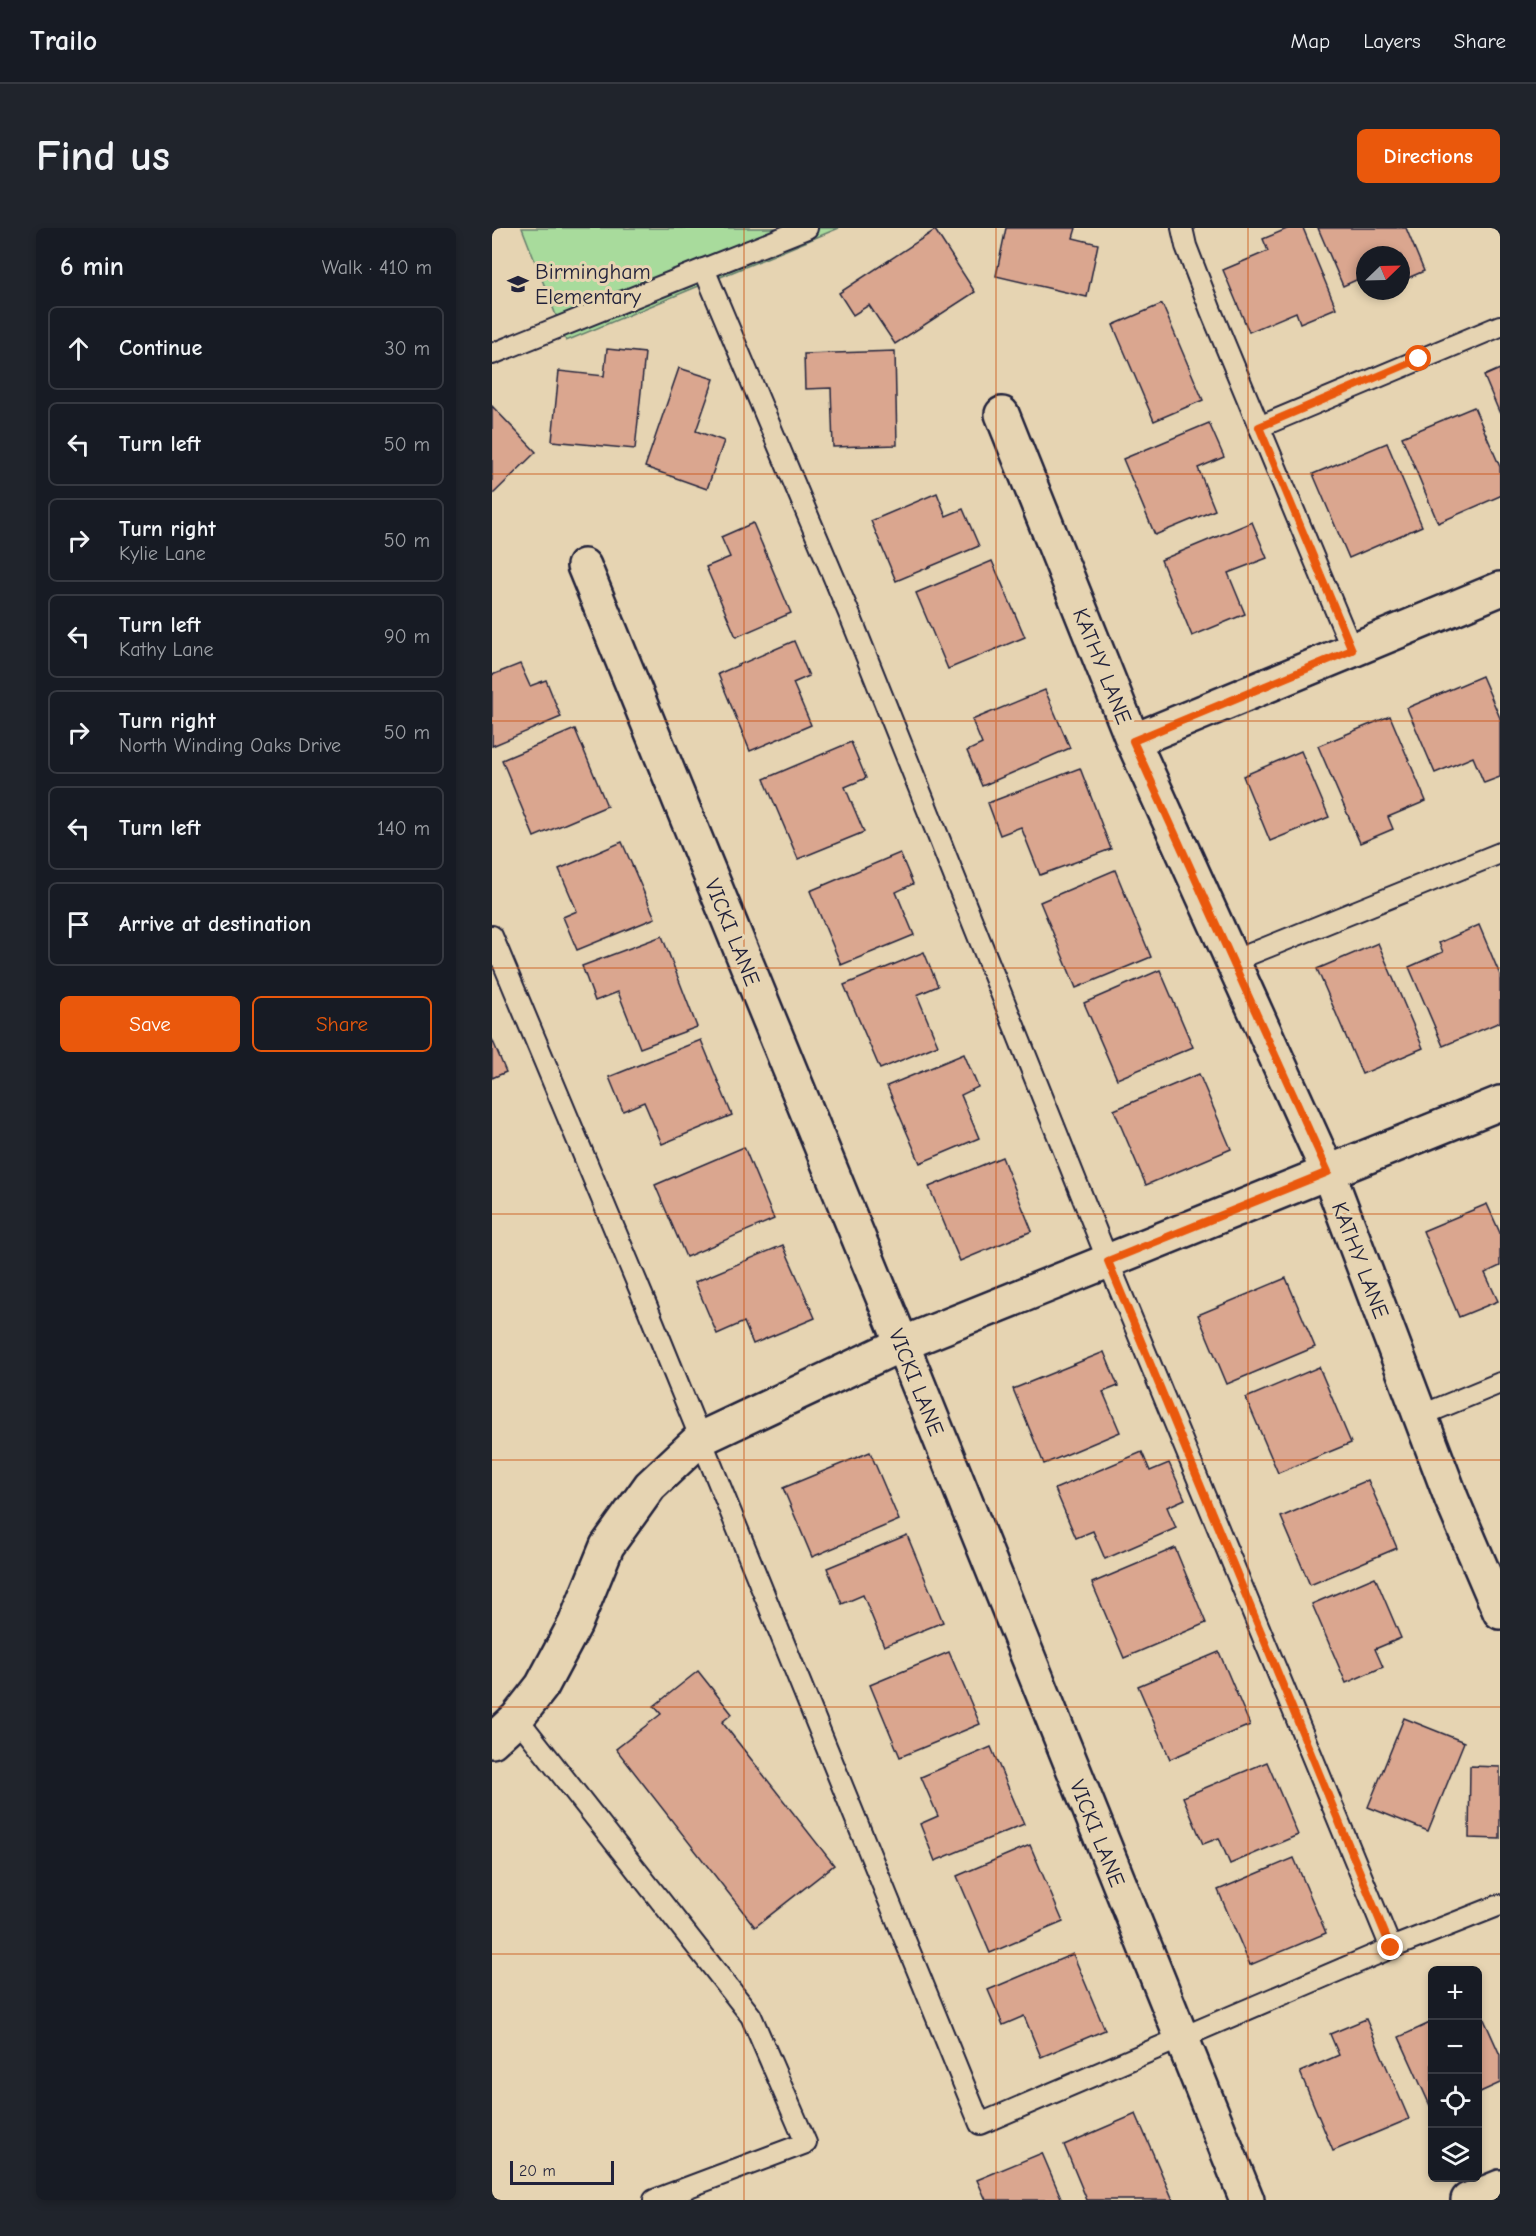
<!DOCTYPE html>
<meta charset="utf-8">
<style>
body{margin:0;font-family:"Comic Neue",sans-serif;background:#20242c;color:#f1f3f6}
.controls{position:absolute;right:18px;bottom:18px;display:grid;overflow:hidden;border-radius:9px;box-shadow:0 3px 9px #0003}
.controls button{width:54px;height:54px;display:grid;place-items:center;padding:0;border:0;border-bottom:2px solid #363941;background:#171b24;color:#f1f3f6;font:30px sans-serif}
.compass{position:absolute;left:864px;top:18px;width:54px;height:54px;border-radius:50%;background:#171b24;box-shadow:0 3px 9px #0003;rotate:67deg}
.scale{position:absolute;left:18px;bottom:15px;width:104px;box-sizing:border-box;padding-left:6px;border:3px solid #22223b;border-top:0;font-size:16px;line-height:21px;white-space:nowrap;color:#22223b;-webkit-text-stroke:4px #e6d4b2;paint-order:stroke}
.stop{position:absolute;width:18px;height:18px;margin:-14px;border:4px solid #ea580c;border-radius:50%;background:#fff}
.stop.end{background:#ea580c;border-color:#fff;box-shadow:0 2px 6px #0008}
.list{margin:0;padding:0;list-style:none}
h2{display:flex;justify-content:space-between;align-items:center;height:78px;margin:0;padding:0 24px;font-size:26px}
h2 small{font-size:20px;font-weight:400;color:#9ea1a6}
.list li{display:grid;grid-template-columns:39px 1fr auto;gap:18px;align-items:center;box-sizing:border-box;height:84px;margin:0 12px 12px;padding:0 12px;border:2px solid #363941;border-radius:9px}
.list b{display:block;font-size:22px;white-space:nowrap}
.list p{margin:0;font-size:20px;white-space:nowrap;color:#9ea1a6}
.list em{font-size:20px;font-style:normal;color:#9ea1a6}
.actions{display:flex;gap:12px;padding:18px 24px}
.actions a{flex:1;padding:14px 0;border:2px solid #ea580c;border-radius:9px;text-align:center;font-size:21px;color:#ea580c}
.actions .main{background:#ea580c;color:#fff}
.icon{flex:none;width:33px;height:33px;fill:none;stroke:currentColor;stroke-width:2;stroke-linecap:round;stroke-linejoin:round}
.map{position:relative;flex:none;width:1008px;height:1972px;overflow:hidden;border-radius:9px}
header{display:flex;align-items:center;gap:36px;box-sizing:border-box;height:84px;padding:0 30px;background:#171b24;border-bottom:2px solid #363941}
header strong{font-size:28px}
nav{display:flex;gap:33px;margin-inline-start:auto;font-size:21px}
.intro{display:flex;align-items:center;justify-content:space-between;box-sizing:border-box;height:144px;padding:0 36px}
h1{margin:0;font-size:42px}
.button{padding:15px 27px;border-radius:9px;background:#ea580c;color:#fff;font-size:21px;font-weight:700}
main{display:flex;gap:36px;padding:0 36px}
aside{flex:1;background:#171b24;border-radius:9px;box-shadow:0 3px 9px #0003}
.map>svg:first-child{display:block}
</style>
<header>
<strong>Trailo</strong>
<nav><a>Map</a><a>Layers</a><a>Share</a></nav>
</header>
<div class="intro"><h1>Find us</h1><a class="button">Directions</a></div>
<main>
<aside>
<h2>6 min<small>Walk · 410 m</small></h2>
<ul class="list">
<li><svg class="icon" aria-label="ahead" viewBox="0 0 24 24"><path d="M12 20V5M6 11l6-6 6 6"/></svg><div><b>Continue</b></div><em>30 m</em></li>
<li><svg class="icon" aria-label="left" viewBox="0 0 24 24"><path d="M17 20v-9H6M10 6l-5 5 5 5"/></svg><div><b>Turn left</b></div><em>50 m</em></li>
<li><svg class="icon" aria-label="right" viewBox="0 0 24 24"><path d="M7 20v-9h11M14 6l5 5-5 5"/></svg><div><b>Turn right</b><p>Kylie Lane</p></div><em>50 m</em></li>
<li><svg class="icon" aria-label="left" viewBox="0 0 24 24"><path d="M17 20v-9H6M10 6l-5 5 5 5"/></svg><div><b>Turn left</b><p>Kathy Lane</p></div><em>90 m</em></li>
<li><svg class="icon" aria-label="right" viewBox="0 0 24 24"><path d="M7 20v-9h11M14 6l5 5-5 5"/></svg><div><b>Turn right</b><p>North Winding Oaks Drive</p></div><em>50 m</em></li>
<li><svg class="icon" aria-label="left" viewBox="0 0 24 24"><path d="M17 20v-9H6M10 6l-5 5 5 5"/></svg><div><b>Turn left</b></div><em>140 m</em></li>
<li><svg class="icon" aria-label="arrive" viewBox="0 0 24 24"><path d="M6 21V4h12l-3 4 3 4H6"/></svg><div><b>Arrive at destination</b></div></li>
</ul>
<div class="actions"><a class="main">Save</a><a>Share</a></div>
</aside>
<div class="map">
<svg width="1008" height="1972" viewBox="0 0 1008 1972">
<rect width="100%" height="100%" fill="#e6d4b2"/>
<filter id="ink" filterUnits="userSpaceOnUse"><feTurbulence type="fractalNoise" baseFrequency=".0167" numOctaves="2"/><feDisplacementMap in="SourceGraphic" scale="12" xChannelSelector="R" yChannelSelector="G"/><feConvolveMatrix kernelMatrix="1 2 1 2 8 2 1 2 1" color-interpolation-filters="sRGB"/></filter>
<g filter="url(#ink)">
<polygon fill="#a8db9c" stroke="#657e6c" stroke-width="1.5" points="30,0 347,0 74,113"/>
<g fill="#daa68f" stroke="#22223b" stroke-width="1.5">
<polygon points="514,0 584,0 581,10 606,16 595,69 504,48"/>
<polygon points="797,0 811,0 844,80 808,95 804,84 757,104 731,42 776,23 771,11"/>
<polygon points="826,0 914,0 932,43 909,53 909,27 873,27 873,48 851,58"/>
<polygon points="443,2 483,64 403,116 377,77 361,87 347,65"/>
<polygon points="670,76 711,172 662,193 621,97"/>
<polygon points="115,121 153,125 143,221 60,213 67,143 112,148"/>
<polygon points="403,123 405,217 341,219 339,160 313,161 312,126"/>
<polygon points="187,140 222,151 204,203 232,213 215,261 153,239"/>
<polygon points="1008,141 1008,186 992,148"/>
<polygon points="0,178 44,224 0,267"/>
<polygon points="982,179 1008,239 1008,268 946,295 910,209"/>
<polygon points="717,195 732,229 706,240 723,282 663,307 631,231"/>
<polygon points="895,215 930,298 857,330 821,246"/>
<polygon points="445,265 454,288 471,281 487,318 404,353 379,293"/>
<polygon points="760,294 775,330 736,345 753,386 700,408 669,332"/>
<polygon points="261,295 299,385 244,409 214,339 238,329 229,309"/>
<polygon points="500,333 533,409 456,441 424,365"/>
<polygon points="302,413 317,448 301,455 319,497 258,523 226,446"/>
<polygon points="28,436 38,458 54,452 69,489 0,518 0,447"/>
<polygon points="990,448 1008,490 1008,549 992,555 981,529 943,545 915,480"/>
<polygon points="553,462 578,520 490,558 475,523 490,516 480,492"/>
<polygon points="898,488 934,573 896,589 901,601 868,615 826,518"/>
<polygon points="83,501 115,578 42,609 10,532"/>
<polygon points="359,514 374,550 353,559 372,604 306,631 272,551"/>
<polygon points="809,523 837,589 778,613 751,548"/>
<polygon points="588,540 619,621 548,647 529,599 508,607 496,575"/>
<polygon points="130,614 163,690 85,722 71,689 85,683 67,641"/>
<polygon points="408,625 421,656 404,664 422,707 349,737 318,663"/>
<polygon points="623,642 659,729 584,760 548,674"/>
<polygon points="987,697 1008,747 1008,794 951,818 917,739 951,724 947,715"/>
<polygon points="170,708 205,799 148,820 126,764 103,773 90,738"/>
<polygon points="886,715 931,820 870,846 825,741"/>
<polygon points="432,724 446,758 425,767 446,817 388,841 352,757"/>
<polygon points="668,742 701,819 625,851 592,775"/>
<polygon points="0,811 14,844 0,850"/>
<polygon points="209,812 240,887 170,916 152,874 131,883 117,849"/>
<polygon points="472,826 486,859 469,867 487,910 428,935 395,858"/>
<polygon points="707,846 739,921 654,957 622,882"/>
<polygon points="252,919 282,991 194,1029 163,957"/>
<polygon points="510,929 540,1003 468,1033 437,959"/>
<polygon points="995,976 1008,1005 1008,1038 993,1045 1006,1073 967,1089 931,1003"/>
<polygon points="291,1017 323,1090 261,1116 252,1094 225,1106 203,1054"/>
<polygon points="794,1050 823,1119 735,1156 706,1087"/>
<polygon points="612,1124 626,1158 611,1164 628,1204 552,1236 521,1161"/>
<polygon points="827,1139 859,1215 786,1245 754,1170"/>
<polygon points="378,1224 407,1292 320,1329 291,1260"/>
<polygon points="650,1224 658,1243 677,1235 693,1271 675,1279 684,1300 613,1331 601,1303 584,1310 563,1261"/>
<polygon points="876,1252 905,1320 818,1357 789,1289"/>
<polygon points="415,1307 451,1394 392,1418 371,1367 350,1376 335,1340"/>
<polygon points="683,1320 714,1395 632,1430 600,1355"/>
<polygon points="883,1349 909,1410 883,1421 891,1439 854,1455 820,1376"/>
<polygon points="457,1424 488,1496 408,1529 378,1457"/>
<polygon points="727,1424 758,1497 678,1531 646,1458"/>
<polygon points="206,1443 240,1486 230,1494 342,1637 263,1699 124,1521 169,1486 162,1478"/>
<polygon points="912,1490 972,1514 936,1603 876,1579"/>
<polygon points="499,1519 532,1596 443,1633 428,1596 446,1588 429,1549"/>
<polygon points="775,1534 806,1607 738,1636 727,1610 711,1616 691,1569"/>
<polygon points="978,1538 1008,1539 1008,1611 977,1610"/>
<polygon points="538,1617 571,1694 498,1725 465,1648"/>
<polygon points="802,1630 834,1705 758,1737 726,1662"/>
<polygon points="581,1726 613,1802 549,1829 532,1788 511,1797 496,1762"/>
<polygon points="986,1778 1008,1827 1008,1855 986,1865"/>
<polygon points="874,1791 917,1891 841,1923 808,1844 847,1827 838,1806"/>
<polygon points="940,1794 940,1882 907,1809"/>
<polygon points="644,1886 681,1972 595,1972 572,1917"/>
<polygon points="550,1925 570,1972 494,1972 485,1952"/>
</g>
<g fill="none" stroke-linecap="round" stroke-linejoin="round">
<defs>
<g id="lane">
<polyline points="315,0 212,41 359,390 616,1033 899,1720 1008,1677"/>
<polyline points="690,0 694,18 719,83 860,422"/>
<polyline points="0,126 212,41"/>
<polyline points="767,199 1008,98"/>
<polyline points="0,708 153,1074 488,1896 899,1720"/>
<polyline points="741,733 1008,625"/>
<polyline points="928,1188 1008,1155"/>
<polyline points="25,1490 259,1788 314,1915 162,1972"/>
</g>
<g id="street">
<polyline points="510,186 641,513 836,944 960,1272 1008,1384"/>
<polyline points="92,338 410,1116 755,1972"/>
<polyline points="641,513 1008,361"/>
<polyline points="0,1513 25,1490 50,1458 83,1396 115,1318 158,1258 208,1211 410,1116 1008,875"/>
<polyline points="976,1972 1008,1959"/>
</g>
</defs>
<use href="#lane" stroke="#22223b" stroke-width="24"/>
<use href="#street" stroke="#22223b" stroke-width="38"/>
<use href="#lane" stroke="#e6d4b2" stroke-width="20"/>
<use href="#street" stroke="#e6d4b2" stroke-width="33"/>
</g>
</g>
<g fill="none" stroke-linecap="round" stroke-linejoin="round" filter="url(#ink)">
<polyline stroke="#ea580c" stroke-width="8" points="899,1720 616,1033 836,944 641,513 860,422 767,199 927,131"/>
</g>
<path fill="none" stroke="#ca5113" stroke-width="1.5" stroke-opacity="0.55" d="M252 0V1972M504 0V1972M756 0V1972M0 246H1008M0 493H1008M0 740H1008M0 986H1008M0 1232H1008M0 1479H1008M0 1726H1008"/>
<defs>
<symbol id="school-bare" viewBox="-9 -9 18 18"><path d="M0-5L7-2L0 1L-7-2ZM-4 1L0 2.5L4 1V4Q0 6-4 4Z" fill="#22223b" stroke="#e6d4b2" stroke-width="2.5" paint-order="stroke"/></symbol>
</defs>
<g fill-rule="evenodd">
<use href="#school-bare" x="11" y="41" width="30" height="30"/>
</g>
<g text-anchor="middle" stroke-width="6" stroke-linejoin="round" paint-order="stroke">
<g font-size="22" fill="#22223b" stroke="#e6d4b2" text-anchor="start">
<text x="43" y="51">Birmingham<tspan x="43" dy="25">Elementary</tspan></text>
</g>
<g font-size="22" fill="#22223b" stroke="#e6d4b2">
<text transform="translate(611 438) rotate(68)" y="8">KATHY LANE</text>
<text transform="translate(241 704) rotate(68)" y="8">VICKI LANE</text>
<text transform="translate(869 1032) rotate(69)" y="8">KATHY LANE</text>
<text transform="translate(425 1154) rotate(68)" y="8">VICKI LANE</text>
<text transform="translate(606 1605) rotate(68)" y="8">VICKI LANE</text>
</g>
</g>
</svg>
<div class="controls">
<button>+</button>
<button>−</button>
<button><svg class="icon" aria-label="locate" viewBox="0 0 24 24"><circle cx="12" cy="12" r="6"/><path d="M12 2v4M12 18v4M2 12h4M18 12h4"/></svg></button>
<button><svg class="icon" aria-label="layers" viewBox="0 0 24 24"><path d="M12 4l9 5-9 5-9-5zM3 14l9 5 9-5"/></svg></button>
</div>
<svg class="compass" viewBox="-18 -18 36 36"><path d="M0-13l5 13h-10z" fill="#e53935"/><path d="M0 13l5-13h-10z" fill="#9ea1a6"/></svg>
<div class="scale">20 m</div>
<div class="stop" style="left:927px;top:131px"></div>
<div class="stop end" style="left:899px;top:1720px"></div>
</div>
</main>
